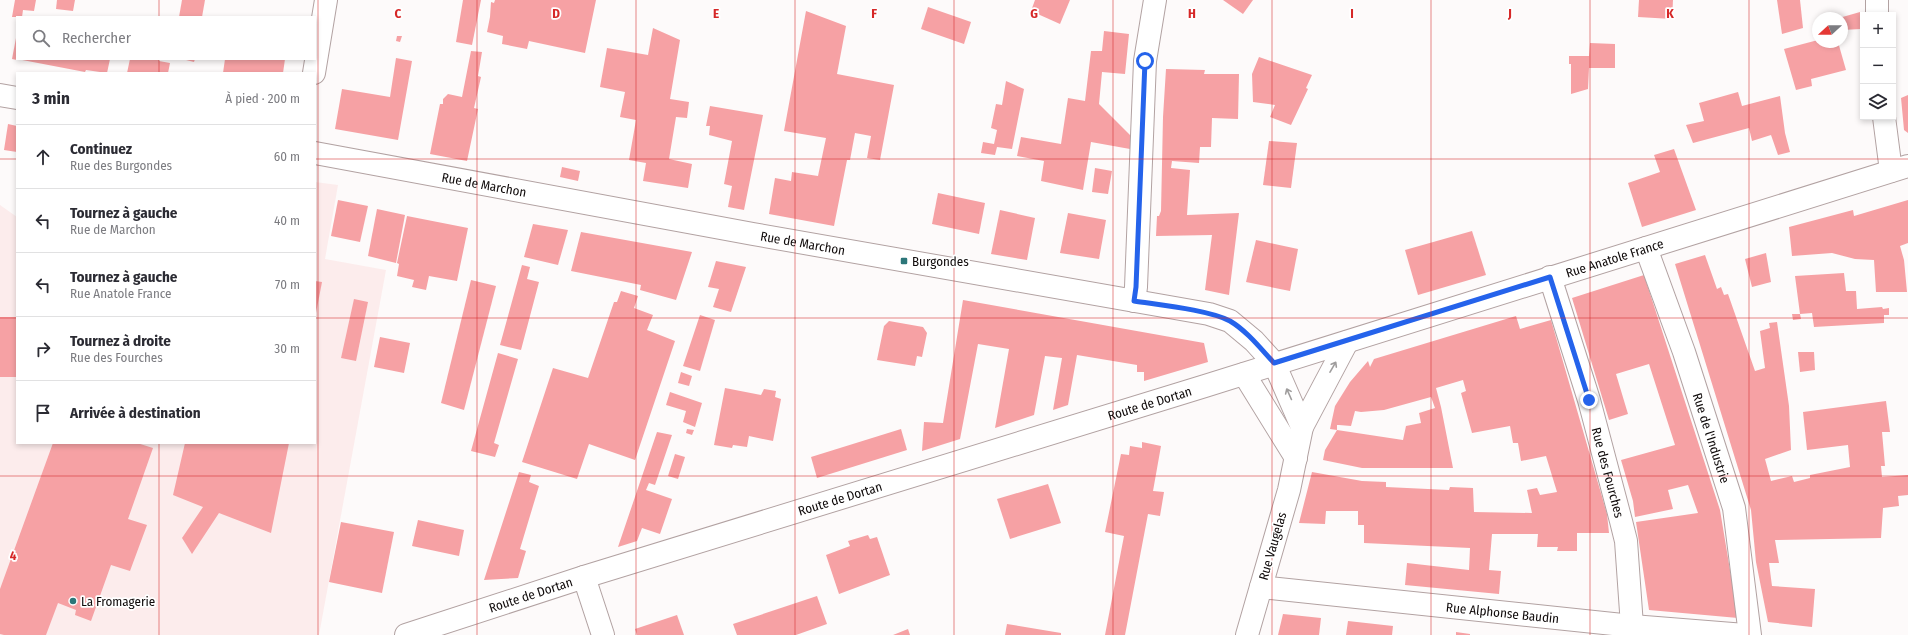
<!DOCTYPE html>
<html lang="fr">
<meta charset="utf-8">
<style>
body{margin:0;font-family:"Fira Sans Condensed",sans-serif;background:#f2f2f3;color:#2b2b33}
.controls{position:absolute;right:12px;top:12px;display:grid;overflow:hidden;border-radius:0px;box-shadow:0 2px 6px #0003}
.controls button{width:36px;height:36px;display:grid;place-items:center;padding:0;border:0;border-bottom:1px solid #e1e1e2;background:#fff;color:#2b2b33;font:20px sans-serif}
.compass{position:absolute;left:1812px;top:12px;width:36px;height:36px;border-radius:50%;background:#fff;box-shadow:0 2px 6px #0003;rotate:249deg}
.stop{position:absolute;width:12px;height:12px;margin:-9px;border:3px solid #2563eb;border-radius:50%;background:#fff}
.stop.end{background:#2563eb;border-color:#fff;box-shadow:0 1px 4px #0008}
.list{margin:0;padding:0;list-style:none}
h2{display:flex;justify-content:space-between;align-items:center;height:52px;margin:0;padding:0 16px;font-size:17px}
h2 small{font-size:13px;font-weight:400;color:#7c7c81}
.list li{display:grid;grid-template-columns:26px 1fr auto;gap:12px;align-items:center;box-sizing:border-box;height:64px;padding:0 16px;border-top:1px solid #e1e1e2}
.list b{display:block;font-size:15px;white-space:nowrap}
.list p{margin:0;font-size:13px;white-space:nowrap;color:#7c7c81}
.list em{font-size:13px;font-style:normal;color:#7c7c81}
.icon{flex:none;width:22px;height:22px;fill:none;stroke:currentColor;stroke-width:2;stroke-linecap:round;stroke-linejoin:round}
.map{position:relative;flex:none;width:1908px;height:635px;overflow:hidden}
.search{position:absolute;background:#fff;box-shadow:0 2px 6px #0003;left:16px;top:16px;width:300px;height:44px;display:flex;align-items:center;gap:10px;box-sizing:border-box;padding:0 14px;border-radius:0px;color:#7c7c81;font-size:15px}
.panel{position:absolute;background:#fff;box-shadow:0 2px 6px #0003;left:16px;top:72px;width:300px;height:372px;border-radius:0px}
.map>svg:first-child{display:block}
</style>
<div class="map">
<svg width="1908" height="635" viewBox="0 0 1908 635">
<rect width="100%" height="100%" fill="#fdfafa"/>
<polygon fill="#fcecec" points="315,182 338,185 325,259 386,270 319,635 0,635 0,205 17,217 17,443 315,443"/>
<g fill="#f6a1a4">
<polygon points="15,0 36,0 34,11 23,10 22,17 12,17"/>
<polygon points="57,0 75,0 73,11 56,9"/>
<polygon points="182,0 205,0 202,17 179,17"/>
<polygon points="463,0 481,0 472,45 456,42"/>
<polygon points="495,0 596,0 585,53 529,41 527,49 502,44 503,36 487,32 490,17 491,2 494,3"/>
<polygon points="1035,0 1070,0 1060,24 1031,11"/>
<polygon points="1223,0 1253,0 1243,14"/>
<polygon points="1639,0 1673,0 1672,19 1638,17"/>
<polygon points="1777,0 1800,0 1803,28 1782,34"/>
<polygon points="928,7 971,22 964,44 921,29"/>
<polygon points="806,11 846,26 837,74 894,85 880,160 867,158 871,136 855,133 850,160 847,160 834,226 769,214 775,178 791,181 792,172 818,176 826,138 784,131"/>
<polygon points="1860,12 1861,29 1842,30 1842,18 1839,18"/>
<polygon points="653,28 680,40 670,99 689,102 687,118 676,117 669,159 692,164 688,188 643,181 646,163 629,160 636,120 620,117 625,92 600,87 607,48 648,55"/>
<polygon points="1104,31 1129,34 1125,74 1102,72 1099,104 1130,135 1130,149 1091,142 1083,190 1041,181 1044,161 1017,156 1021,137 1061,144 1068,98 1085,101 1091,51 1102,51"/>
<polygon points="397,36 402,36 400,42 396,41"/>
<polygon points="16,38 17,38 17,60 12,59"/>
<polygon points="1818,40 1818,42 1838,42 1846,70 1811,79 1812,86 1796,90 1784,49"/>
<polygon points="1590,43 1615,44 1615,68 1589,68 1588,89 1571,94 1571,64 1569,64 1569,56 1589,56"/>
<polygon points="471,51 482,52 478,76 481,77 474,108 478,109 467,161 430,154 440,104 443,104 443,99 448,94 462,97"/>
<polygon points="1259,57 1312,75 1306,88 1308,89 1291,125 1270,117 1275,105 1253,102 1252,74"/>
<polygon points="396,58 412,61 398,140 335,129 342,89 390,97"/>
<polygon points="17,59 110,59 107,73 86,70 85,72"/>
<polygon points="130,59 159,59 159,61 170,63 168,73 127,73"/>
<polygon points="182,59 195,59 194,62"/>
<polygon points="225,59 285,59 283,73 223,73"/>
<polygon points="1166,69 1205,70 1204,74 1239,74 1238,119 1212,118 1211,147 1200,147 1199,163 1172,161 1171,168 1190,170 1187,215 1239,213 1229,295 1205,290 1212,235 1156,236 1157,216 1159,216 1161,211 1163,117"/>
<polygon points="1006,81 1024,89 1012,149 997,147 995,155 981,153 983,142 994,144 997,130 991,128 996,104 1002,105"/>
<polygon points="1738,92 1742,106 1780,96 1785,133 1790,152 1778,155 1771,135 1752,141 1749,128 1693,143 1686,125 1704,121 1699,103"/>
<polygon points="1908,95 1908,133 1904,130 1901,98"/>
<polygon points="710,106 763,115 744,210 728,207 732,186 724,184 732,141 709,135 710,126 706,126"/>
<polygon points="8,124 17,126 17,152 4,150"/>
<polygon points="1269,141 1297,143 1291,188 1263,185"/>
<polygon points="1674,149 1696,210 1642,227 1628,183 1660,172 1654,155"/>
<polygon points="562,167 580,171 578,181 560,177"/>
<polygon points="1095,168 1112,171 1108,194 1092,192"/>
<polygon points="938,193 985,203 979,234 932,224"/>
<polygon points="338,200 368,206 360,242 331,236"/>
<polygon points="1908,200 1908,243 1900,246 1904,260 1907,292 1876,292 1874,260 1855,259 1832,253 1792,256 1789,227 1853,210 1854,216"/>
<polygon points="377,209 405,215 396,263 368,256"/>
<polygon points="1000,210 1035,218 1027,260 991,254"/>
<polygon points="1068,213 1106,220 1099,259 1060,253"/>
<polygon points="407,216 468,228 457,281 429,276 426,290 412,287 414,280 397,276 399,264 397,263"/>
<polygon points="533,224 568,230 558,265 524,257"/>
<polygon points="1472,231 1486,275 1418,295 1405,250"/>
<polygon points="581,232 692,252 676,300 640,290 641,285 571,271"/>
<polygon points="1256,240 1298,249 1290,291 1246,282"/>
<polygon points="1766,253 1771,282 1752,287 1745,259"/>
<polygon points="1705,255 1717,289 1721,287 1724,295 1728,294 1755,371 1765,368 1760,331 1770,328 1769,323 1777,322 1789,406 1791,450 1765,459 1771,481 1792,476 1794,482 1810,478 1810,475 1850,467 1848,445 1807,450 1803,412 1886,401 1890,432 1882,432 1885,466 1881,466 1882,477 1908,475 1908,495 1898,496 1899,506 1883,508 1881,538 1775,540 1779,563 1769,563 1772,586 1815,589 1812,627 1768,622 1756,562 1751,510 1675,264"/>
<polygon points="716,261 746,267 731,312 713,307 719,289 708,287"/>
<polygon points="522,265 530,267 527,279 539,282 521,350 500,345"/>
<polygon points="1844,273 1846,291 1856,291 1857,309 1882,307 1883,309 1889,308 1889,315 1884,315 1884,323 1814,327 1812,313 1800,314 1795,276"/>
<polygon points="1644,275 1720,510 1738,618 1649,610 1636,522 1698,513 1688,485 1668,490 1673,509 1635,517 1633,501 1621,460 1675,445 1649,364 1616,374 1628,414 1609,420 1572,298"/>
<polygon points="471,280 496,286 464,410 441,403"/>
<polygon points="315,281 322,282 316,313 315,313"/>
<polygon points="621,291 638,296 634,308 653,315 647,330 675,341 635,460 589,444 577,479 522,462 553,368 588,378 614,302 617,302"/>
<polygon points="354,299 368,302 356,361 341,358"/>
<polygon points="963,300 1204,343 1208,362 1144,381 1144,372 1137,372 1137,365 1077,355 1068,405 1053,410 1062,358 1045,356 1034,415 995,428 1009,349 978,344 960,439 922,451 924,422 943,423"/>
<polygon points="1792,314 1800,314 1801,319 1793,320"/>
<polygon points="700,315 715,320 700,371 683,366"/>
<polygon points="1516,316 1520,329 1551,320 1607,514 1609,533 1577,533 1577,551 1557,551 1558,547 1537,547 1538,534 1492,534 1489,570 1501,571 1499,594 1405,585 1407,563 1469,570 1470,548 1364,543 1364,525 1358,525 1358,511 1326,511 1325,524 1299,523 1312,472 1362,481 1386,482 1386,487 1449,490 1450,487 1473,488 1474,512 1532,513 1527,490 1537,488 1540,495 1557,492 1546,456 1521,461 1518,443 1513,443 1510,426 1472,433 1461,393 1466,391 1463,380 1436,388 1441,407 1453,468 1362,468 1323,460 1325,450 1337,430 1403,440 1406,426 1421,423 1419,413 1435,408 1431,397 1384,410 1361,412 1355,411 1351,426 1339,425 1337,425 1337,430 1330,429 1335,406 1350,382 1368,361 1370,367 1374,359"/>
<rect x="0" y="317" width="17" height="60"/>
<polygon points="889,321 923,327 927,333 922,357 917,356 915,366 877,360 884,326"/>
<polygon points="380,337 410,343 404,373 374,367"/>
<polygon points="1798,352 1814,352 1815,370 1800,372"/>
<polygon points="498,353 518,359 494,443 499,445 495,457 471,451"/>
<polygon points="681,372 692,376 689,386 678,383"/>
<polygon points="725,388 761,395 764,389 776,391 775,397 781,399 773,441 749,436 747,447 733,445 732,448 714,445"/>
<polygon points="670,392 702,403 695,427 683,422 686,411 666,405"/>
<polygon points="687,429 694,430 692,435 686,433"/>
<polygon points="901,429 907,450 817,478 811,457"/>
<polygon points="657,432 672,435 655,485 649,483 646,490 672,499 660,534 642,528 637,541 618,547"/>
<polygon points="1142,442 1161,446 1153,491 1164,492 1160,516 1148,514 1125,635 1105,635 1124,536 1105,532 1121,454 1129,455 1130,446 1142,448"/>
<polygon points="53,443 137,443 153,448 128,519 147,525 130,571 111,565 91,621 75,615 76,610 58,603 46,635 4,635 0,634 0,589"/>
<polygon points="185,443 289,443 271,533 219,513 192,554 182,538 203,507 173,495"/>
<polygon points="675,454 685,457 678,479 668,476"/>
<polygon points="519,472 531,475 529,482 539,486 520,549 526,551 518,578 484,580"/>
<polygon points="1048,484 1061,523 1010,539 997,499"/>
<polygon points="418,520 464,530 459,556 412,546"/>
<polygon points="341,522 394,532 382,593 329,582"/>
<polygon points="868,535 870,539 877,537 890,575 839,594 826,555 850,546 848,541"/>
<polygon points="817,596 827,624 796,635 737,635 733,624"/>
<polygon points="1283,614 1321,618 1319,635 1278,635"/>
<polygon points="677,615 684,635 637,635 635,629"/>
<polygon points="1348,621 1393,626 1392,635 1346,635"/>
<polygon points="1007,624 1061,633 1061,635 1005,635"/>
<polygon points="908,629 910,635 893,635"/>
<polygon points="1456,632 1470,634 1470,635 1456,635"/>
</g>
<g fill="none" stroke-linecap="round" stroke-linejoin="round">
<defs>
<g id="minor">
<polyline points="1877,15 1877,0"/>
<polyline points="314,73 326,0"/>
<polyline points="1884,117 1891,171"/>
<path id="s1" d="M1646 248 1684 352 1734 508 1750 635"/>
<path id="s2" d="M1550 277 1589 400 1621 521 1626 541 1632 626"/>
<polyline points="1134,301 1136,287 1145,61 1155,0"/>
<polyline points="584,577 603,635"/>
<path id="s3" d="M1261 587 1632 626 1745 635"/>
</g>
<g id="major">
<polyline points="0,95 17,98"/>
<path id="s4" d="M315 153 753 234 1209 314 1230 321 1254 341 1274 363 1302 427 1289 490 1247 635"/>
<polyline points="1244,374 1296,458"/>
<polyline points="1302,427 1347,342"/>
<path id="s5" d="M406 635 584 577 1205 386 1908 166"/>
</g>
</defs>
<use href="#minor" stroke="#b2a2a2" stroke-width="24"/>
<use href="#major" stroke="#b2a2a2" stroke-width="24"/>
<use href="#minor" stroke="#fff" stroke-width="22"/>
<use href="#major" stroke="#fff" stroke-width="22"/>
</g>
<defs><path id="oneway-shaft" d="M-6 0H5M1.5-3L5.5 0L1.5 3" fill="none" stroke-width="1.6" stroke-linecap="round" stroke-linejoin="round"/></defs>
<g stroke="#9f9d9d">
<use href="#oneway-shaft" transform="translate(1333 367) rotate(-60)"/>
<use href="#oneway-shaft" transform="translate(1289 394) rotate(-114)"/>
</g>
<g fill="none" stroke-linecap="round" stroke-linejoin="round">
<path stroke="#2563eb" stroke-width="5" d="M1145 61 1136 287 1134 301C1160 305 1209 310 1230 321 1247 331 1261 349 1274 363L1550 277 1589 400"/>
</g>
<path fill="none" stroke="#d62828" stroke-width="1" stroke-opacity="0.55" d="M159 0V17M318 0V635M477 0V635M636 0V635M795 0V635M954 0V635M1113 0V635M1272 0V635M1431 0V635M1590 0V635M1749 0V635M159 59V73M0 159H17M315 159H1908M0 318H17M315 318H1908M159 443V635M0 476H1908"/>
<g fill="#2c7679" stroke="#fff" stroke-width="1.5">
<rect x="900" y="257" width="8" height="8" rx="2"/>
<circle cx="73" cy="601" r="4"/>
</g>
<g text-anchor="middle" stroke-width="3.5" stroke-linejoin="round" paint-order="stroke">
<g font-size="13" fill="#0f0a0a" stroke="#fff">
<text dy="5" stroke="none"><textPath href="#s4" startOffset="172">Rue de Marchon</textPath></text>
<text dy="5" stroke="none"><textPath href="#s4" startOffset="496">Rue de Marchon</textPath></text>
<text dy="5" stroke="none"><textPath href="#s5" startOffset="1266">Rue Anatole France</textPath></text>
<text dy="5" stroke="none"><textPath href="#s5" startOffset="779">Route de Dortan</textPath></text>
<text dy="5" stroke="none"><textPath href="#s1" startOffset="201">Rue de l'Industrie</textPath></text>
<text dy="5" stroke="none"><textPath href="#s2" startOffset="204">Rue des Fourches</textPath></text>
<text dy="5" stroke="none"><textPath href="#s5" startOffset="455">Route de Dortan</textPath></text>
<text transform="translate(1272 546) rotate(-74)" y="5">Rue Vaugelas</text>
<text dy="5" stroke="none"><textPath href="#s5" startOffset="131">Route de Dortan</textPath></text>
<text dy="5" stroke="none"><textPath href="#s3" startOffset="243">Rue Alphonse Baudin</textPath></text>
</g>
<g font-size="13" fill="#0f0a0a" stroke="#fff" text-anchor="start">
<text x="912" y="266">Burgondes</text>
<text x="81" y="606">La Fromagerie</text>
</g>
</g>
<g font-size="13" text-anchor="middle" font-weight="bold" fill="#d62828" stroke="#fff" stroke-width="3.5" stroke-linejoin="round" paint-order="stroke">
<text x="398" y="18">C</text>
<text x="556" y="18">D</text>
<text x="716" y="18">E</text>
<text x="874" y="18">F</text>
<text x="1034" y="18">G</text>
<text x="1192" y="18">H</text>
<text x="1352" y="18">I</text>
<text x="1510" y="18">J</text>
<text x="1670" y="18">K</text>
<text x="13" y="560">4</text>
</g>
</svg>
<div class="controls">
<button>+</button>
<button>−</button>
<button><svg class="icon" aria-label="layers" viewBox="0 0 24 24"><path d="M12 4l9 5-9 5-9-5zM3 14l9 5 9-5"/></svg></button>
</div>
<svg class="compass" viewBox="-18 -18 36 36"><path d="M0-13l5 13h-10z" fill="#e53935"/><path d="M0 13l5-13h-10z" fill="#7c7c81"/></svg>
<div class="stop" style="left:1145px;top:61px"></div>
<div class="stop end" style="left:1589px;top:400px"></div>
<div class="search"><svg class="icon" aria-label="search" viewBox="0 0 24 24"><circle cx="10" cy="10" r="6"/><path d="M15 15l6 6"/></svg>Rechercher</div>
<section class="panel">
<h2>3 min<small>À pied · 200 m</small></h2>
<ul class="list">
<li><svg class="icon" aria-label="ahead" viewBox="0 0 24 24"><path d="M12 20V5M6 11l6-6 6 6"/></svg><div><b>Continuez</b><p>Rue des Burgondes</p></div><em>60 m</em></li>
<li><svg class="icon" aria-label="left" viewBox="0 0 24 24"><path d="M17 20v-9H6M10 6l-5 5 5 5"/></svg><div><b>Tournez à gauche</b><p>Rue de Marchon</p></div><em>40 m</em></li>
<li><svg class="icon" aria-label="left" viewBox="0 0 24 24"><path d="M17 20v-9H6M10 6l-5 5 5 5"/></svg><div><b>Tournez à gauche</b><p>Rue Anatole France</p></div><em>70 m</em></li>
<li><svg class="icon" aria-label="right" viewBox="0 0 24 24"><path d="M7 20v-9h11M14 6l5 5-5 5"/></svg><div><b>Tournez à droite</b><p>Rue des Fourches</p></div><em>30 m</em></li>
<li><svg class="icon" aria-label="arrive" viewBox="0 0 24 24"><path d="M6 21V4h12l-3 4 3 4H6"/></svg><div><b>Arrivée à destination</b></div></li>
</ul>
</section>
</div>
